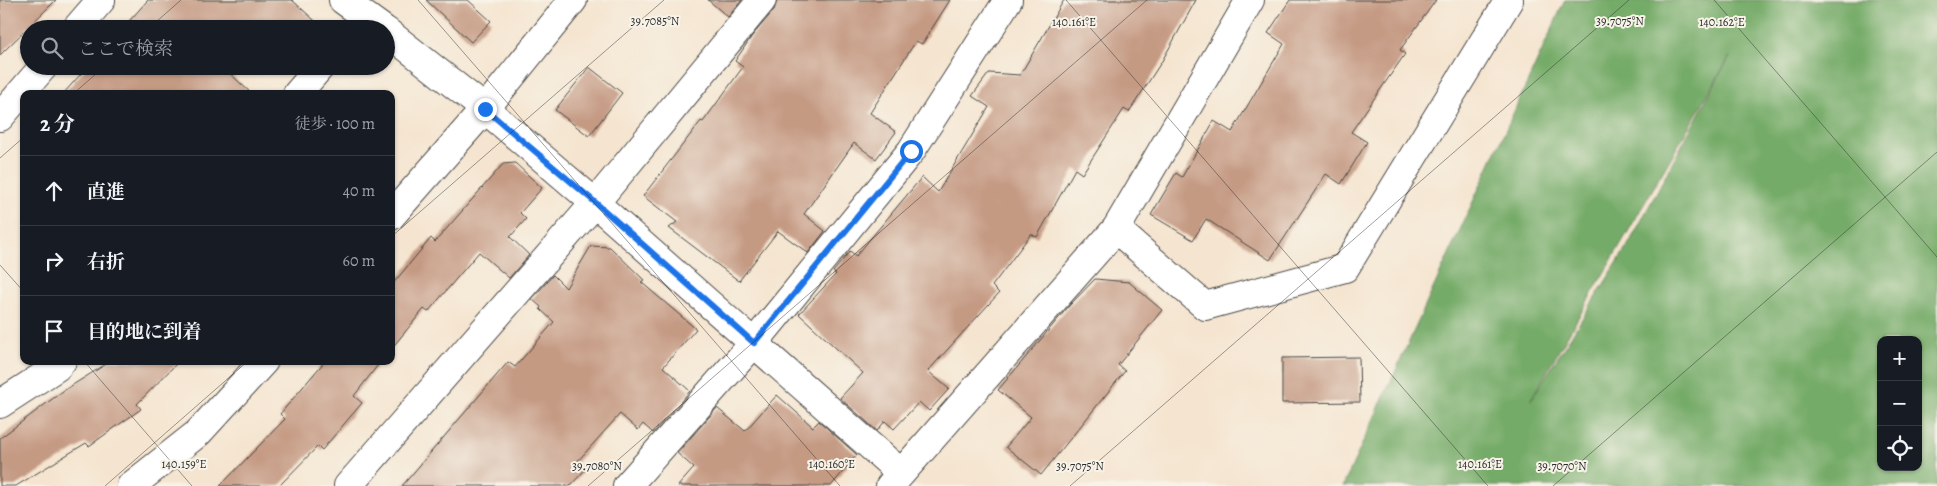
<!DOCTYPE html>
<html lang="ja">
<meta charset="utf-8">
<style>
body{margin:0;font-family:Alegreya,"Noto Serif JP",serif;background:#20242c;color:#f1f3f6}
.controls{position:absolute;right:15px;bottom:15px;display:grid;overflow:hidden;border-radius:10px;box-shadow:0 1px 4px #0004}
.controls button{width:45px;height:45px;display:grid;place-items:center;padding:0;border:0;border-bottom:1px solid #363941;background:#171b24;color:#f1f3f6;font:25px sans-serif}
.stop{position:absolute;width:15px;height:15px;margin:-11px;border:4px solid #1a73e8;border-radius:50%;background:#fff}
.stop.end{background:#1a73e8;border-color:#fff;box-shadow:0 1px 5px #0008}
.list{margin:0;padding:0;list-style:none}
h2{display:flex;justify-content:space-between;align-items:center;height:65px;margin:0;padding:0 20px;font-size:21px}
h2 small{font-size:16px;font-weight:400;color:#9ea1a6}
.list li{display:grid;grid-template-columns:32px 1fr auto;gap:15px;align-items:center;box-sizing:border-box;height:70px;padding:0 20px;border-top:1px solid #363941}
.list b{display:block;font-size:19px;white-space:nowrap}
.list em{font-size:16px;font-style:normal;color:#9ea1a6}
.icon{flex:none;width:28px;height:28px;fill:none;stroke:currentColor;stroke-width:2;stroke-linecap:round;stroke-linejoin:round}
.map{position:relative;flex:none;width:1937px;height:486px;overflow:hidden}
.search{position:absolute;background:#171b24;box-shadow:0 1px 4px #0004;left:20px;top:20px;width:375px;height:55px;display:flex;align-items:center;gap:12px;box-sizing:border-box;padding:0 18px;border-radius:28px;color:#9ea1a6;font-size:19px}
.panel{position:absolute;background:#171b24;box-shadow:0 1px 4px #0004;left:20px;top:90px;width:375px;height:275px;border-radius:10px}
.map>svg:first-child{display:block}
</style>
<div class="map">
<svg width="1937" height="486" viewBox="0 0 1937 486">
<rect width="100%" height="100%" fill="#f7f3e8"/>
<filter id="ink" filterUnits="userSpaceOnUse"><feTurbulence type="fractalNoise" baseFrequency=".02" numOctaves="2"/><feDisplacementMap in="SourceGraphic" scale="10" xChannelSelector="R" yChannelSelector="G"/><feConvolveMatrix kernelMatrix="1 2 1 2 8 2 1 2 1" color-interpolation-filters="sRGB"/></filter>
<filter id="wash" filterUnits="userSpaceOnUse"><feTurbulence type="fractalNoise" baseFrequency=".0096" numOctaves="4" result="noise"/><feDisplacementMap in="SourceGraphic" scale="20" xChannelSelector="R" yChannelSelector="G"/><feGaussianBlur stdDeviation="1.12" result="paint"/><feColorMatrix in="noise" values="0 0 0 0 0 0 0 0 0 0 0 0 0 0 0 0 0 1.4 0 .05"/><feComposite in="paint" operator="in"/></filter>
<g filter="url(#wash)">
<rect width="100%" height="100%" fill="#f5e5d0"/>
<path fill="#74ab68" stroke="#506b4a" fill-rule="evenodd" d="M1565 0H1937V486H1343ZM1730 56 1627 247 1531 400V399ZM1881 340H1918V467H1881Z"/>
<g id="blocks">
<g fill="#c59a83">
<polygon points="0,0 56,0 0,55"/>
<polygon points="148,0 292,0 324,29 122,29"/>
<polygon points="426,0 468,0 491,21 471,42"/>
<polygon points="708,0 742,0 728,17"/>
<polygon points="777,0 950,0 922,44 916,41 870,113 896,132 876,159 854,143 804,214 825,231 808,253 778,231 739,281 669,228 677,222 643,196 701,121 703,122 743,67 735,61 752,36 774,10"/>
<polygon points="1064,0 1196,0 1162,61 1129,112 1124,109 1082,174 1075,169 1037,237 1031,234 992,286 999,293 928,371 949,389 929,411 919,402 894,429 885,421 877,431 840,398 863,373 799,314 836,274 833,272 850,251 856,256 922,177 938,192 989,107 972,96 989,73 1020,75"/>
<polygon points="1290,0 1436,0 1400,50 1405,54 1351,132 1367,142 1341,184 1326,174 1270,260 1206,219 1193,240 1151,215 1176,173 1182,177 1214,121 1232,132 1284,44 1268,33"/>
<polygon points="88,66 222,66 252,94 63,94"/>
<polygon points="589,67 622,93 589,136 555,110"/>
<polygon points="515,163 542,188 520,213 526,219 510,237 529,255 509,278 479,252 428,312 424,309 391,349 391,286 431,238 435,242 503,164"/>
<polygon points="591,246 610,247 644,280 641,282 696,329 663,367 690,391 653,433 643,424 638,430 620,414 576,463 585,470 570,486 402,486 508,362 515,367 554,322 540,309 541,307 532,299 553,275 566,288"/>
<polygon points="1095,279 1129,282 1162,310 1118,365 1125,371 1041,475 1006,447 1031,417 998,390 1069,306"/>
<polygon points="1359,357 1360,402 1282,403 1282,358"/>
<polygon points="111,361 179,361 137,404 141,409 89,446 86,443 16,486 0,486 0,438 63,391"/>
<polygon points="325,361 381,361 354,396 362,403 322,450 318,446 279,486 220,486 285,419 280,414"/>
<polygon points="777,395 813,427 819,421 857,455 831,486 678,486 694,468 677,453 717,408 745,431"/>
</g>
</g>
</g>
<g filter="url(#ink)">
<use href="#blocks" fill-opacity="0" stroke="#494744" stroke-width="1"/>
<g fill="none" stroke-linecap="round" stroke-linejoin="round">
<defs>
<g id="minor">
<polyline points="343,0 383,29"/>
<polyline points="76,29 101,0"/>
<polyline points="386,31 485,109 595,203 901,473"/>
<polyline points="297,94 321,66"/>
<polyline points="0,117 44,66"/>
<polyline points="391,216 485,109 573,0"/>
<polyline points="1116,229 1205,306 1345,268 1509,0"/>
<polyline points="0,404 57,367 62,361"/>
<polyline points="131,486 198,433 264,361"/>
<polyline points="348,486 595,203 762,0"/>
<polyline points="627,486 754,343 911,151 1008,0"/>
<polyline points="890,486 1116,229 1250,0"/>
</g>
</defs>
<use href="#minor" stroke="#494744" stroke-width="30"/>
<use href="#minor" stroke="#fff" stroke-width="28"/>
</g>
</g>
<g fill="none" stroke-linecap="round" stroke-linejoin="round" filter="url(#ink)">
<polyline stroke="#1a73e8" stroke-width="6" points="485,109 596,203 754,343 911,151"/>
</g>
<path fill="none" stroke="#2b2b2b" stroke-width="1" stroke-opacity="0.45" d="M418 0 840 486M1066 0 1488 486M1714 0 1937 257M148 29 181 0M73 94 105 66M0 158 24 137M391 237 664 0M0 265 24 292M84 361 192 486M105 486 248 361M588 486 1147 0M1070 486 1629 0M1553 486 1937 152"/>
<g font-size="12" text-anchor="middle" fill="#2b2b2b" stroke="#f7f3e8" stroke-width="4" stroke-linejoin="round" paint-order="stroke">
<text x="655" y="25">39.7085°N</text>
<text x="1620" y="25">39.7075°N</text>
<text x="1074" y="26">140.161°E</text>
<text x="1722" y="26">140.162°E</text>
<text x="184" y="468">140.159°E</text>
<text x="832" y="468">140.160°E</text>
<text x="1480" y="468">140.161°E</text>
<text x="597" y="470">39.7080°N</text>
<text x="1080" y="470">39.7075°N</text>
<text x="1562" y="470">39.7070°N</text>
</g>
</svg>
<div class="controls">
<button>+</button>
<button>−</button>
<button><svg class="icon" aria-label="locate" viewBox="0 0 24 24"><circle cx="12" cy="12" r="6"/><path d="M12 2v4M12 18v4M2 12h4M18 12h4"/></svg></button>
</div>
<div class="stop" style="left:911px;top:151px"></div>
<div class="stop end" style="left:485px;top:109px"></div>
<div class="search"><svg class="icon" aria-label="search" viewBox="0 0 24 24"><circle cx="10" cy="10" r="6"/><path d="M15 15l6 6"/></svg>ここで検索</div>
<section class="panel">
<h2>2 分<small>徒歩 · 100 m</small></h2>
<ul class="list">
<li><svg class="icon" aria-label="ahead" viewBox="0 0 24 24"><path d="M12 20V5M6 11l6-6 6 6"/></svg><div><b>直進</b></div><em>40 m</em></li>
<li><svg class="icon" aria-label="right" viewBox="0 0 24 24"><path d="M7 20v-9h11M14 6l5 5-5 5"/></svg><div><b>右折</b></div><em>60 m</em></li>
<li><svg class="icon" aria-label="arrive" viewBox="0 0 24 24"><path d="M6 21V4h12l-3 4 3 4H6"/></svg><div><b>目的地に到着</b></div></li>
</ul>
</section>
</div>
